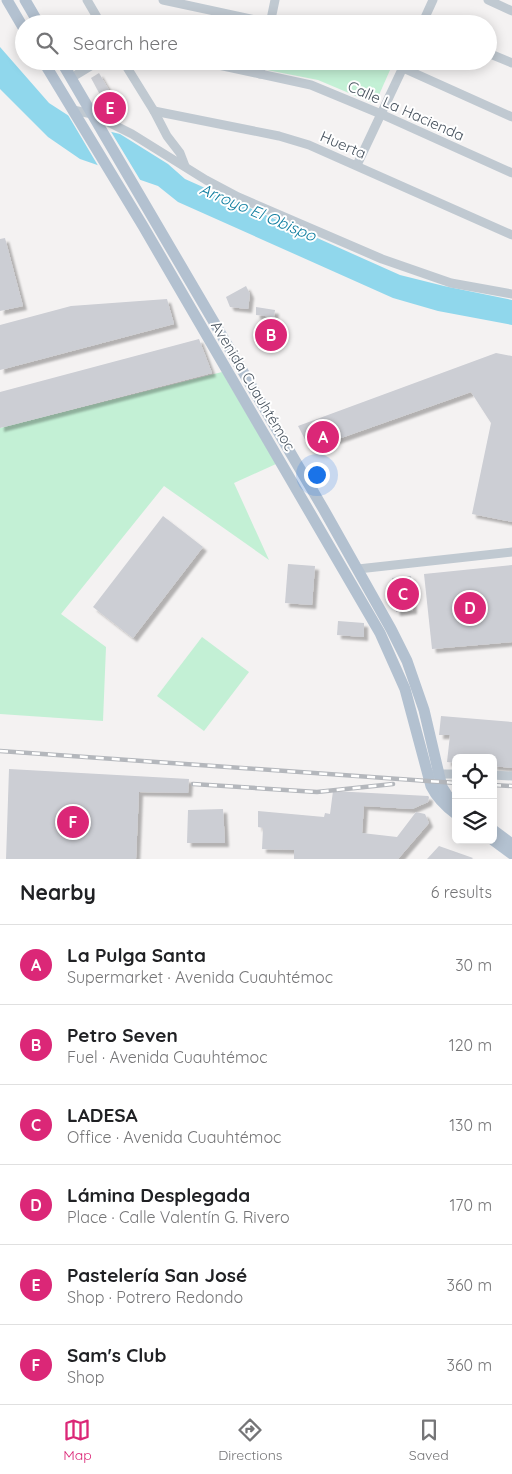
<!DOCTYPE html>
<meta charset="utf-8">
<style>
body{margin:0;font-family:Quicksand,sans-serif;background:#f2f2f2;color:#202124}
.controls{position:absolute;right:15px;bottom:15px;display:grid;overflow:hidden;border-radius:8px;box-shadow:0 2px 12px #0003}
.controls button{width:45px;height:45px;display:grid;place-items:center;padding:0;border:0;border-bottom:1px solid #e0e0e0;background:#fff;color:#202124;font:25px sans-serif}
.you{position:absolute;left:316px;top:474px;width:18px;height:18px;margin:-12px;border:4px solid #fff;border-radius:50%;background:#1a73e8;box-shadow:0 0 0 8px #1a73e833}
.badge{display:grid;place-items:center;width:32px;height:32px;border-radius:50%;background:#db2777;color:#fff;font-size:16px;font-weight:700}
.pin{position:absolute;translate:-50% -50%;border:2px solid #fff;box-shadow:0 1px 5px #0006}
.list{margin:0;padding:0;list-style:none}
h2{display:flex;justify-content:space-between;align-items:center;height:65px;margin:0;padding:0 20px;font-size:21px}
h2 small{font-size:16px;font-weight:400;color:#757577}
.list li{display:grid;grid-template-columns:32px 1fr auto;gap:15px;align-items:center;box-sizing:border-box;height:80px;padding:0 20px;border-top:1px solid #e0e0e0}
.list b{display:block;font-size:19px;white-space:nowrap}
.list p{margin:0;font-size:16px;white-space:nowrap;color:#757577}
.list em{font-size:16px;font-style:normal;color:#757577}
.icon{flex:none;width:28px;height:28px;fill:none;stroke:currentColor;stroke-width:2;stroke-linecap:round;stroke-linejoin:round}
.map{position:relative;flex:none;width:512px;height:859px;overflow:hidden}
.search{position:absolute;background:#fff;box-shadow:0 2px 12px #0003;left:15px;right:15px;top:15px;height:55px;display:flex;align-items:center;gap:12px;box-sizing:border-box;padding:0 18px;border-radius:28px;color:#757577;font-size:19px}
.sheet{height:545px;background:#fff}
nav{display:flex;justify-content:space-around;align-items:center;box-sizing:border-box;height:70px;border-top:1px solid #e0e0e0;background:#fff;font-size:14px;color:#757577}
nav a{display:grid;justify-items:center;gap:2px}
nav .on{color:#db2777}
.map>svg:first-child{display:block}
</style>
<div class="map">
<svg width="512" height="859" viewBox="0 0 512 859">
<defs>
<filter id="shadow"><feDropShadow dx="4" dy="4" stdDeviation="1" flood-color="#0004"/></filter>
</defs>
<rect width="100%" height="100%" fill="#f4f2f2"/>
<g fill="#c3f0d5">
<polygon points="268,61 394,61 375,104 318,80 267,70"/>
<polygon points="222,372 276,464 234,483 269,560 164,486 61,614 106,647 103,721 0,714 0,428"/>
<polygon points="202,637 249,672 204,731 157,696"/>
</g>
<polygon fill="#90d7ec" points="0,47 49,103 83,125 120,134 168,164 185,179 400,275 444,286 512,300 512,325 438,311 393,298 178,202 158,186 80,159 48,137 0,89"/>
<polygon fill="#f4f2f2" points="68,115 84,122 110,130 142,183 100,169"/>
<g fill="#ccced4" filter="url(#shadow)">
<polygon points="99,73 120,109 111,115 91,78"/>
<polygon points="5,238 23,306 0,311 0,239"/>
<polygon points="246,286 250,294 248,309 230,307 226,297"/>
<polygon points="167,299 174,324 0,370 0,325 71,306"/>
<polygon points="256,307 275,310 274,317 256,315"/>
<polygon points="199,339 212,373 0,428 0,392"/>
<polygon points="496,353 512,356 512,522 472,514 491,423 471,392 310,449 298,426"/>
<polygon points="163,516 203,547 133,638 93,607"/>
<polygon points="288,564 315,566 312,605 285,603"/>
<polygon points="512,565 512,642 432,649 424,574"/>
<polygon points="411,576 413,610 396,612 392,578"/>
<polygon points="338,621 364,623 364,637 337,635"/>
<polygon points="441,716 512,722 512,768 493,766 493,758 456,758 456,763 447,762 450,735 439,735"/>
<polygon points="9,769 189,779 188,793 139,792 136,859 6,859"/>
<polygon points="333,791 428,796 429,797 428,802 412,809 364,806 362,833 397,837 416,812 425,814 429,823 398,859 294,859 294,850 262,849 263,828 258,827 258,811 324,817 325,813 330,814"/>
<polygon points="223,809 225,843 187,843 188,810"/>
<polygon points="439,846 473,858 472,859 427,859"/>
</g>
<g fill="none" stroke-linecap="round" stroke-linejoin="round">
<g stroke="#c0c9d1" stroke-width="9">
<polyline points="87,0 101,24"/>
<polyline points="163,0 270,23"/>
<polyline points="488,0 512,11"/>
<polyline points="270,24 275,0"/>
<polyline points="422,24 433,0"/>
<polyline points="488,53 512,63"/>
<polyline points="123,61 154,111 167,136 180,153 185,166"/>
<polyline points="200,61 311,85 381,114 512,173"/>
<polyline points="403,68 512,117"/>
<polyline points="66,70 80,61"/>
<polyline points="260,74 262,61"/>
<polyline points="71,78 99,61"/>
<polyline points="73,110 92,114 132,134 206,180 238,197 382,259 451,283 512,294"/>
<polyline points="154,111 279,136 309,145 512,235"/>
<polyline points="357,165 406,61"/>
<polyline points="358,569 512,552"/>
<polyline points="434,774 456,774"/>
<polyline points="493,775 512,776"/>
</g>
<g stroke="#b3c1d0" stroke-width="11">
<polyline points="7,0 24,29"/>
<polyline points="25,0 39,24"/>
<path d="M43 61 143 226 380 633 405 689 431 786C437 798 445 806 456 814"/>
<polyline points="61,61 324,510 391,629 407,661 424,710 442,787 447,795 456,803"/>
<polyline points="493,830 512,844"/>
<polyline points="493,840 512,854"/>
</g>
<defs>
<g id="rail">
<polyline points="0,751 456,783"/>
<polyline points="193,784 317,792 393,784"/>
<polyline points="493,785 512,786"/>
</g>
</defs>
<use href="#rail" stroke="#b4b7bc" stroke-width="4.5"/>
<use href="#rail" stroke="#fff" stroke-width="2.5" stroke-dasharray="8" stroke-linecap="butt"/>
</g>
<g text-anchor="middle" stroke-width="4" stroke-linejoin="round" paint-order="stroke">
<g font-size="15" fill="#4a5560" stroke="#fff">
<text transform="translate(406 111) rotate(24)" y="5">Calle La Hacienda</text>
<text transform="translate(343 145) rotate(23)" y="5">Huerta</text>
<text transform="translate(253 386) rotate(59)" y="5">Avenida Cuauhtémoc</text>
</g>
<g font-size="16" font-style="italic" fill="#0e7d9f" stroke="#fff">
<text transform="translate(258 212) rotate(23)" y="6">Arroyo El Obispo</text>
</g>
</g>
</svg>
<div class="controls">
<button><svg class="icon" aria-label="locate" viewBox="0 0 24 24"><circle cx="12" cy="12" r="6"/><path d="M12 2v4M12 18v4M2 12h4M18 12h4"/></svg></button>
<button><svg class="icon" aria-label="layers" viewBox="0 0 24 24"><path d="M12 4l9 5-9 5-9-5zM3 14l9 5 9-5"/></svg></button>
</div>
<div class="you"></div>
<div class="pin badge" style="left:323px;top:437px">A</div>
<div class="pin badge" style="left:271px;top:335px">B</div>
<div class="pin badge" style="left:403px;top:594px">C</div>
<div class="pin badge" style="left:470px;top:608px">D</div>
<div class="pin badge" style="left:110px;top:108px">E</div>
<div class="pin badge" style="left:73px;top:822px">F</div>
<div class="search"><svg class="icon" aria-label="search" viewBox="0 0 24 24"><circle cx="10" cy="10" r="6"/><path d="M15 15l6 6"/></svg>Search here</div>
</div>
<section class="sheet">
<h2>Nearby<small>6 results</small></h2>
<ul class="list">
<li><span class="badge">A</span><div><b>La Pulga Santa</b><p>Supermarket · Avenida Cuauhtémoc</p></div><em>30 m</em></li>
<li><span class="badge">B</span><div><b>Petro Seven</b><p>Fuel · Avenida Cuauhtémoc</p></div><em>120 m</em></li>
<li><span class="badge">C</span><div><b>LADESA</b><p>Office · Avenida Cuauhtémoc</p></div><em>130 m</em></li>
<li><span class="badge">D</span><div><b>Lámina Desplegada</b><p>Place · Calle Valentín G. Rivero</p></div><em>170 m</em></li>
<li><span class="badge">E</span><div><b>Pastelería San José</b><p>Shop · Potrero Redondo</p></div><em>360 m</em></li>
<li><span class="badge">F</span><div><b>Sam's Club</b><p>Shop</p></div><em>360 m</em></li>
</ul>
</section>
<nav>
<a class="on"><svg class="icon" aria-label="map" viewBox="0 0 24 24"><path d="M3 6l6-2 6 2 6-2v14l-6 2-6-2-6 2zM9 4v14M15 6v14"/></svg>Map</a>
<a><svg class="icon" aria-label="directions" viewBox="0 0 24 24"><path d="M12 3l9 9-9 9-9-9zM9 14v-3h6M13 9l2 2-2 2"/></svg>Directions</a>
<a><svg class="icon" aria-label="saved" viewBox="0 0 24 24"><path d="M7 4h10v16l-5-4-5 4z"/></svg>Saved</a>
</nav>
